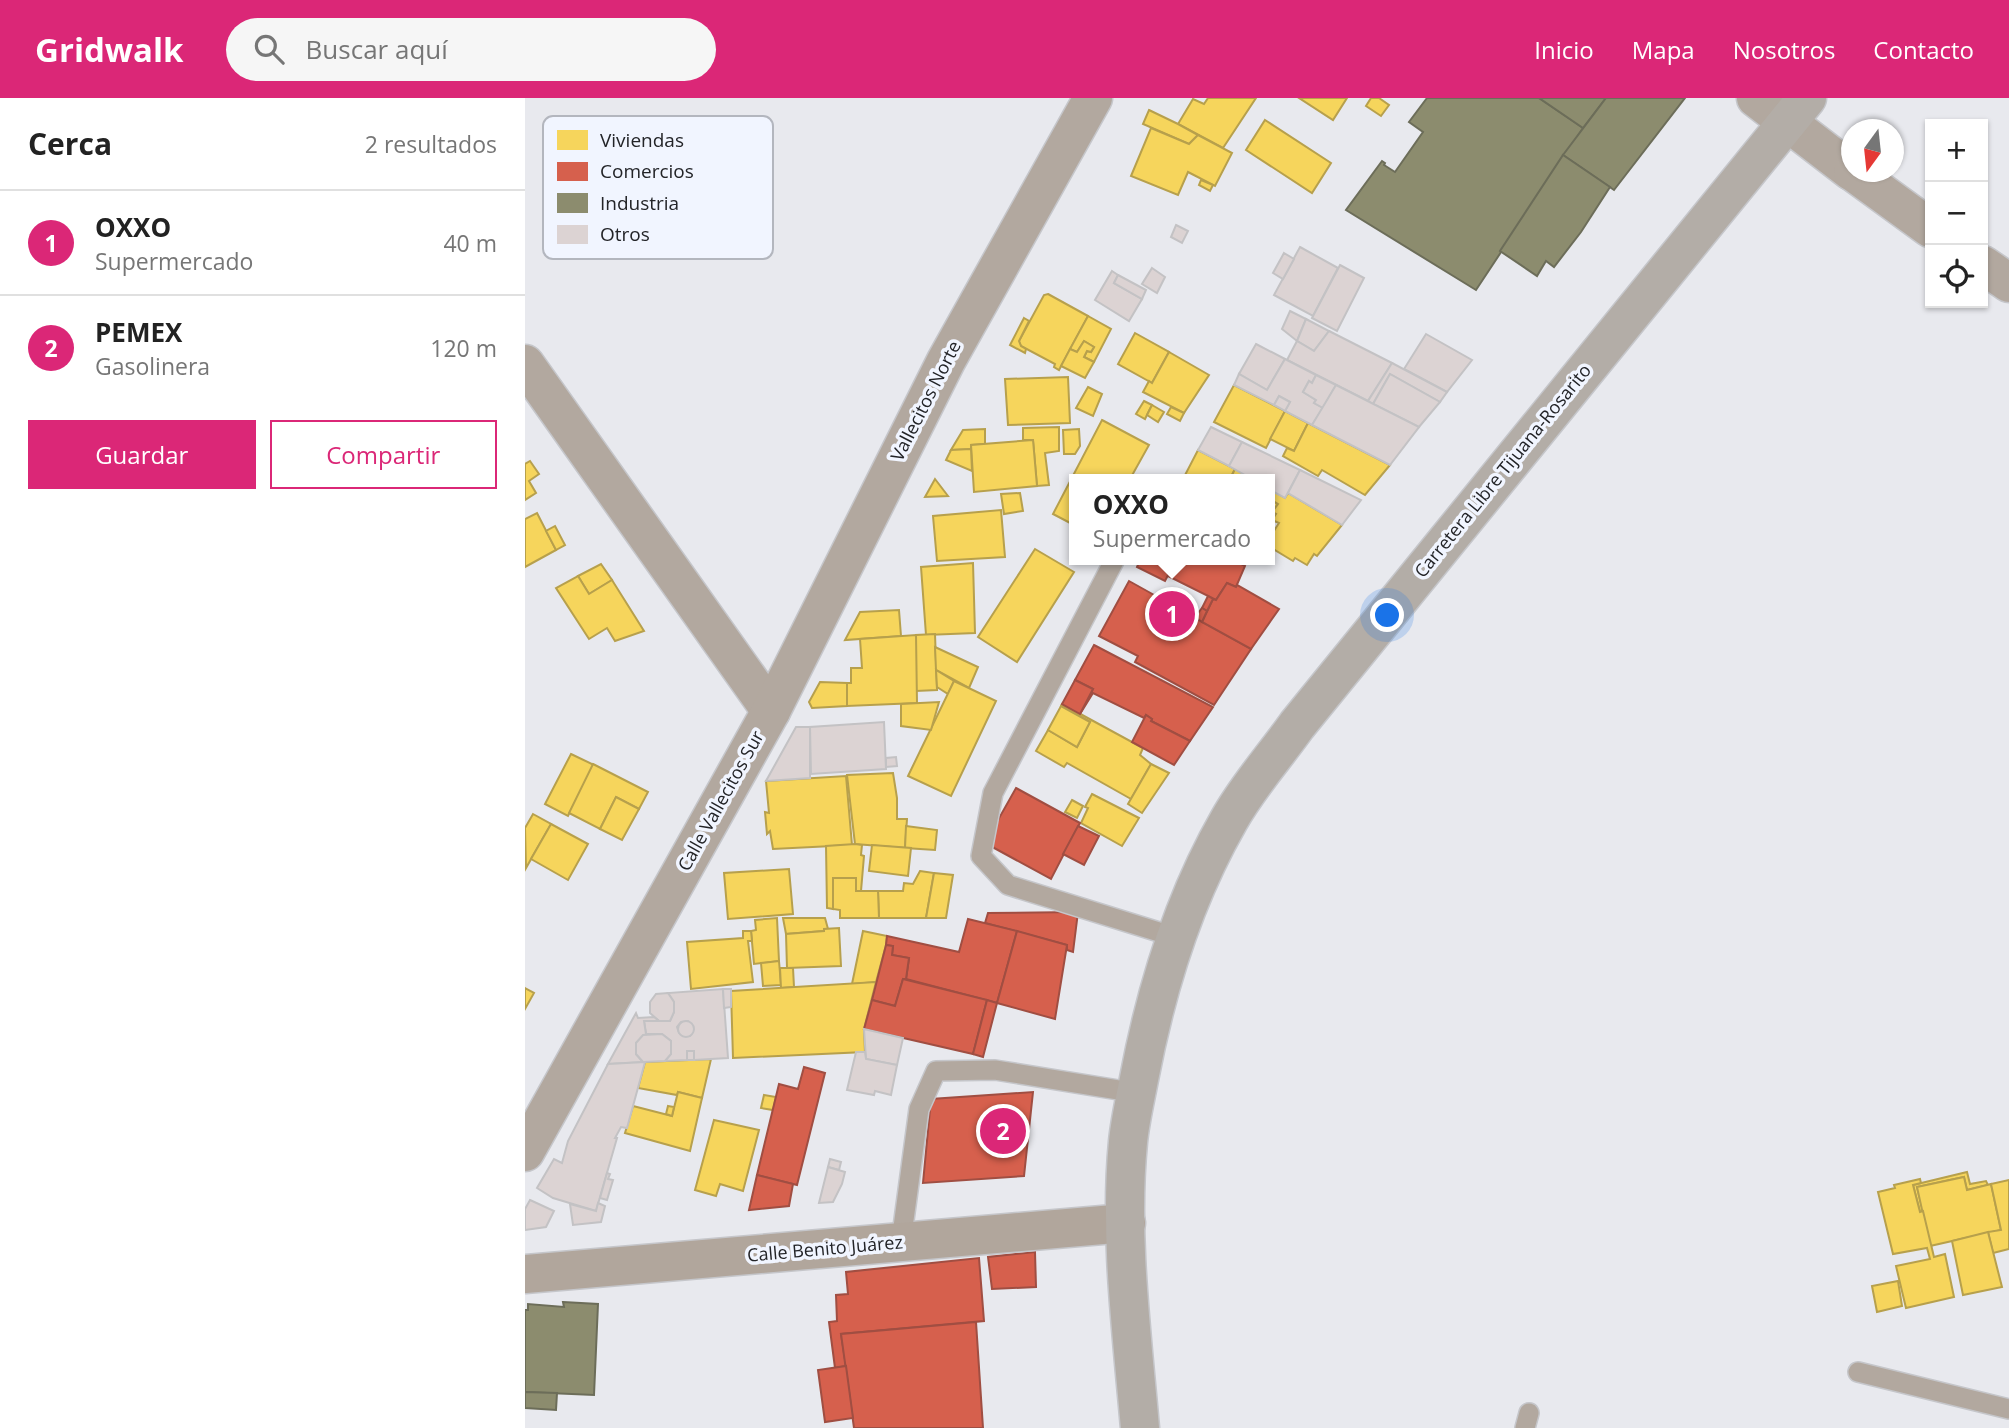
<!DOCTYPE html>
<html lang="es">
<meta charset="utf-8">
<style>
body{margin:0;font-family:"Open Sans",sans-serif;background:#f6f6f6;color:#222}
.controls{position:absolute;right:21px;top:21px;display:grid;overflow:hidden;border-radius:0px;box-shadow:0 2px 5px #0004}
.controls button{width:63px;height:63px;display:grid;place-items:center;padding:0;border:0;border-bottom:2px solid #e0e0e0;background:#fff;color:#222;font:35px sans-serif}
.compass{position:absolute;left:1316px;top:21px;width:63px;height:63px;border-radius:50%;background:#fff;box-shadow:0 2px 5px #0004;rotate:195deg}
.you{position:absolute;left:863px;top:518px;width:24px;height:24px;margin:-18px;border:5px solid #fff;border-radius:50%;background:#1a73e8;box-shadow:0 0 0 10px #1a73e833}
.badge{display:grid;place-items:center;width:46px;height:46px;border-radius:50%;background:#db2777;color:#fff;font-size:23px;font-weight:700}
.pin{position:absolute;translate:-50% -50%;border:4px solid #fff;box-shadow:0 2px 7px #0006}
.popup{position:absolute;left:544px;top:376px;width:206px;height:91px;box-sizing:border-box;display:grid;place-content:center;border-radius:0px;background:#fff;filter:drop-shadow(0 2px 5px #0005);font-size:23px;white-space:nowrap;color:#767676}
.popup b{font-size:26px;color:#222}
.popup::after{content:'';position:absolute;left:50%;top:100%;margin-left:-14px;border:14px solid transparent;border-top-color:#fff}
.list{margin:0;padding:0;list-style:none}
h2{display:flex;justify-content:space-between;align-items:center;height:91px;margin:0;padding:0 28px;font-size:30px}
h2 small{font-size:23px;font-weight:400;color:#767676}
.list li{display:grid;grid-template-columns:46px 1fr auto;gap:21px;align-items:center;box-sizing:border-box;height:105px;padding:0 28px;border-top:2px solid #e0e0e0}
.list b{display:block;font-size:26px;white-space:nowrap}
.list p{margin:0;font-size:23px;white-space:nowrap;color:#767676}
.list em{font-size:23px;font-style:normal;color:#767676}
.actions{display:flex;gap:14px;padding:21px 28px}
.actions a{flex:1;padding:16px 0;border:2px solid #db2777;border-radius:0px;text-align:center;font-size:24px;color:#db2777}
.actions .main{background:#db2777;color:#fff}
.icon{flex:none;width:38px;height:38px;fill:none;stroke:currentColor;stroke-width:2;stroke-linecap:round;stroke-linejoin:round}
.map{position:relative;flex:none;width:1484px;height:1330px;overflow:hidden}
header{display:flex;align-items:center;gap:42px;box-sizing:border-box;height:98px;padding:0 35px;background:#db2777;color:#fff}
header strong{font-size:33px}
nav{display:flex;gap:38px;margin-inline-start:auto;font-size:24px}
.search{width:490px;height:63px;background:#f6f6f6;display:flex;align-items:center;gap:18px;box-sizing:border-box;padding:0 24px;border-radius:38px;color:#767676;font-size:26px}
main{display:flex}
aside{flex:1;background:#fff}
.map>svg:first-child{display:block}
</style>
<header>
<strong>Gridwalk</strong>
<div class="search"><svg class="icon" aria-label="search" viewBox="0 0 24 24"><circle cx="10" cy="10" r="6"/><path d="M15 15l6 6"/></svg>Buscar aquí</div>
<nav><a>Inicio</a><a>Mapa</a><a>Nosotros</a><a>Contacto</a></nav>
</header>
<main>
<aside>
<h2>Cerca<small>2 resultados</small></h2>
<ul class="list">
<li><span class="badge">1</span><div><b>OXXO</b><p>Supermercado</p></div><em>40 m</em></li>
<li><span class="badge">2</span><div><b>PEMEX</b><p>Gasolinera</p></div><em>120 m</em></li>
</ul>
<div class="actions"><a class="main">Guardar</a><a>Compartir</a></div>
</aside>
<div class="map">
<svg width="1484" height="1330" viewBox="0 0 1484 1330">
<rect width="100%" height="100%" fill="#e8e9ee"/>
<g fill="#f6d55c" stroke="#b7a04c" stroke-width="2">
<polygon points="683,0 731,0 698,50 653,26 668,1 679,6"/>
<polygon points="774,0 822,0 808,22"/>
<polygon points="846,0 854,0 864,7 856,18 841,8"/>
<polygon points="624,12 653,26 673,37 664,46 618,26"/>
<polygon points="740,22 806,65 787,95 721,52"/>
<polygon points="626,30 664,46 673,37 707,55 690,88 663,74 653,97 606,78"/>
<polygon points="676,82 688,87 685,93 674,87"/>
<polygon points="523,196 563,218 534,272 529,269 530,266 496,248 494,243 519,197"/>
<polygon points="563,218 586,231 569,264 559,259 562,253 566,254 569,249 559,243 552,254 545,251"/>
<polygon points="499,220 504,223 494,243 496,248 501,251 500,255 485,247"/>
<polygon points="610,235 644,254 627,285 593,266"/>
<polygon points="559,243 569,249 566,254 562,253 559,259 569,264 560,280 536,268 545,251 552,254"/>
<polygon points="644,254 684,277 659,315 618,294 624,283 627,285"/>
<polygon points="543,279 545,325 483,327 480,281"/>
<polygon points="709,287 760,313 741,350 689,324"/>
<polygon points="563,289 577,296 568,318 551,310"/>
<polygon points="619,303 627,307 620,321 611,316"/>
<polygon points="627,307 639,314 633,324 622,317"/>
<polygon points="646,309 659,315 655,323 642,316"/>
<polygon points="760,313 783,325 769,353 745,341"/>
<polygon points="577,322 624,347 605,381 549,381 549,427 528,416"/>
<polygon points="783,325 865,367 840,397 797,372 793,378 758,358 762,350 769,353"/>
<polygon points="534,329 534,353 520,355 524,387 512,388 508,342 498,342 498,330"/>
<polygon points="460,331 460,346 446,347 446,351 426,352 438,332"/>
<polygon points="554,331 555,348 550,356 539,356 538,332"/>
<polygon points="508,342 512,388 449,394 446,347"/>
<polygon points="446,351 447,373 421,362 426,352"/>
<polygon points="673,352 710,371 705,381 658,381"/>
<polygon points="5,363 14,376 4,383 11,395 0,402 0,366"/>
<polygon points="710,371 727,381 705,381"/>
<polygon points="410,381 423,398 400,399"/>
<polygon points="745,392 750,394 745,401 753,406 747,414 751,416 745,427"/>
<polygon points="750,394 760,400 763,395 817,427 792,458 789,456 782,467 770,460 768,463 745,449 745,439 754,425 747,422 751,416 747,414 753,406 745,401"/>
<polygon points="495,395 498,413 479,416 476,396"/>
<polygon points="476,412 480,459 412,463 408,418"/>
<polygon points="12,415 31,452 0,469 0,421"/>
<polygon points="30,428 40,447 31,452 21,433"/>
<polygon points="510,451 549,474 492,564 453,539"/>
<polygon points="448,465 450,535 401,537 396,469"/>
<polygon points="76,466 87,482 64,496 53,478"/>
<polygon points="53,478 64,496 87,482 119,533 90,543 82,530 64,541 31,490"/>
<polygon points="374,512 376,538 320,542 335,514"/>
<polygon points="410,536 412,592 391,593 391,537"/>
<polygon points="391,537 392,605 322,608 322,585 326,585 326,570 337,570 335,541"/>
<polygon points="410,549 453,569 444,590 411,572"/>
<polygon points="411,572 429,583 423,596 412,589"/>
<polygon points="429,583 471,603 426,698 383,678"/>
<polygon points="295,584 322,585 322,608 287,610 284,604"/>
<polygon points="414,604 406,632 376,628 376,606"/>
<polygon points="537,606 618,650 615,657 626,666 606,701 542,665 539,669 511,653 523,632 552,649 565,624 536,608"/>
<polygon points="536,608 565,624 552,649 523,632"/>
<polygon points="46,656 69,667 43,718 20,706"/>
<polygon points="68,666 123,694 114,711 91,699 75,731 44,715"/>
<polygon points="626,666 644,675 617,715 603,706"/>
<polygon points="368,675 372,700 372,721 382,721 380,750 330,746 322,677"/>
<polygon points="321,678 327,747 248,751 245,733 242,736 240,714 244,715 241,683"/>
<polygon points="567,696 614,720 597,748 556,725 563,710 560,709"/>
<polygon points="91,699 114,711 97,742 75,731"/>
<polygon points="547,702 558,708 552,720 540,714"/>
<polygon points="8,716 26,726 1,770 0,730"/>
<polygon points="26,726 63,746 43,782 6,761"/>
<polygon points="381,728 412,732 410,752 380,750"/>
<polygon points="330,746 337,747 336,757 339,758 336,793 331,793 331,780 308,780 308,811 302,810 301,748"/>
<polygon points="347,747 386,750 383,778 344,773"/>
<polygon points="264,771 268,816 203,821 199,775"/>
<polygon points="395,773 409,775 401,820 354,820 353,793 378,793 379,785 388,786"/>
<polygon points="409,775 428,777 421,820 401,820"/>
<polygon points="308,780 331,780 331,793 353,793 354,820 315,820 315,812 308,811"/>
<polygon points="252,820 254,863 229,866 226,833 231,832 230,822"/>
<polygon points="258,820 300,820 303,831 299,831 299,833 261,836"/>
<polygon points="314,830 316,868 262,870 261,836 299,833 299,831"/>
<polygon points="218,833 226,833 227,843 223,843 228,884 166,891 162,844 218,840"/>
<polygon points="338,833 362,838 361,847 351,884 327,886"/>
<polygon points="254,863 256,887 238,888 236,865"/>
<polygon points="255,870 268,870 269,889 256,890"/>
<polygon points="351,884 339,931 340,954 208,960 206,893"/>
<polygon points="0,890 9,895 0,911"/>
<polygon points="186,961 177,1000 153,994 152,997 113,990 120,964"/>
<polygon points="153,994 177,1000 165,1053 100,1035 108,1008 147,1018"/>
<polygon points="239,997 251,999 248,1012 236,1010"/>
<polygon points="143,1008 149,1009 147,1018 141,1016"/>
<polygon points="189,1022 234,1032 218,1093 195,1086 191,1098 170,1092"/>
<polygon points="1442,1074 1445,1086 1461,1083 1463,1087 1442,1092 1439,1079 1392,1089 1398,1113 1395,1114 1388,1087"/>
<polygon points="1439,1079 1442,1092 1466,1086 1476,1132 1405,1148 1392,1089"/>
<polygon points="1395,1081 1396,1085 1388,1087 1395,1114 1398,1113 1409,1159 1420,1156 1429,1199 1381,1210 1371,1168 1405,1161 1402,1150 1368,1156 1353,1094 1370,1090 1369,1087"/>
<polygon points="1484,1082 1484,1151 1468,1155 1463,1134 1476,1132 1466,1086"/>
<polygon points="1463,1134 1477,1189 1438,1197 1427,1143"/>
<polygon points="1373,1183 1377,1208 1352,1214 1347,1188"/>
</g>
<g fill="#d6604d" stroke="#a04e42" stroke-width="2">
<polygon points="615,462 651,462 640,483 612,469"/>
<polygon points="651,462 709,462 720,468 711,489 702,485 691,502 643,478"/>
<polygon points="604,483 726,551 689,607 610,564 613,558 574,538"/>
<polygon points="702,485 711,489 712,487 754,511 726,551 677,524 688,501 691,502"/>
<polygon points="683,498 688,501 682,513 677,510"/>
<polygon points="677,510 682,513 677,524 670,519"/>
<polygon points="569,547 688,609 665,643 626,623 627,621 621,617 619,620 568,595 555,616 568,591 550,582"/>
<polygon points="550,582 568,591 555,616 537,606"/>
<polygon points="621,617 627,621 626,623 665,643 649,667 607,644"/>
<polygon points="491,690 555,725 526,781 460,745"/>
<polygon points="553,728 574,738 559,767 538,756"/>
<polygon points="553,814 548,854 542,852 542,847 460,825 463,815"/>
<polygon points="443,821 492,833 472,905 381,881 384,860 367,857 368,848 361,847 362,838 434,854"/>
<polygon points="492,833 542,847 530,921 472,905"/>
<polygon points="361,847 368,848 367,857 384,860 381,881 378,881 370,908 347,902"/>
<polygon points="378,881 462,902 448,956 339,931 347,902 370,908"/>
<polygon points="462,902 472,905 458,959 448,956"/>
<polygon points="279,969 300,975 272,1087 232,1077 254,986 273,991"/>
<polygon points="508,994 499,1078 398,1085 406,1001"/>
<polygon points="232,1077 268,1086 264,1108 224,1112"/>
<polygon points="510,1154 511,1189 467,1191 463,1159"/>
<polygon points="454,1160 459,1223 316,1236 321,1268 310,1270 304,1224 312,1223 311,1197 323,1196 321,1174"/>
<polygon points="451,1224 458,1330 329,1330 316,1236"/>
<polygon points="321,1268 328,1320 300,1324 293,1272"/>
</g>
<g fill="#8c8c6e" stroke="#6c6d59" stroke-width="2">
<polygon points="902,0 1014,0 1058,30 951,192 821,112 857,63 860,65 859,67 870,74 898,34 884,24"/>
<polygon points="1014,0 1081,0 1058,30"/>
<polygon points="1081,0 1160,0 1089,92 1038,57"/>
<polygon points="1038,57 1085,89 1056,134 1029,169 1021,163 1012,178 975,153"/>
<polygon points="38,1204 73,1206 69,1297 0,1294 0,1212 3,1212 3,1206 39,1209"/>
<polygon points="0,1294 32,1295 31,1312 0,1310"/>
</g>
<g fill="#dcd3d3" stroke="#c3c2c4" stroke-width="2" fill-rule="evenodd">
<polygon points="651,127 663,133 657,145 646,139"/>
<polygon points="775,149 813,170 788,218 749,197"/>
<polygon points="759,155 769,161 758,181 748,175"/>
<polygon points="815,167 839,180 812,233 787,220"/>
<polygon points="627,170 640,179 632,195 617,186"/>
<polygon points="587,173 593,177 589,185 617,201 604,223 570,202"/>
<polygon points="593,177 621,192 617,201 589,185"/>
<polygon points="765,213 781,221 772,243 757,231"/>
<polygon points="781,221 804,233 789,253 772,243"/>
<polygon points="804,233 867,265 843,303 762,262 772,243 789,253"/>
<polygon points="901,236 947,262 922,294 879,271"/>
<polygon points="731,246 760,261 742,292 714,276"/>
<polygon points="760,261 791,277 787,285 784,283 778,294 791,302 789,305 798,310 787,327 760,313 765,304 754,298 749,307 709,287 714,276 742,292"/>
<polygon points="867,265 922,294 915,304 865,276 848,306 843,303"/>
<polygon points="865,276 915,304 894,329 848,306"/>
<polygon points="791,277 811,287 798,310 789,305 791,302 778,294 784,283 787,285"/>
<polygon points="811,287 894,329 865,367 787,327"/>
<polygon points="754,298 765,304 760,313 749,307"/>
<polygon points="686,329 717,344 704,368 673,352"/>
<polygon points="717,344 775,372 760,400 745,392 745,381 727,381 704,368"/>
<polygon points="775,372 836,402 817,427 763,395"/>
<polygon points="359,624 361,671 286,676 285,629"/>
<polygon points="271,629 285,629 285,680 241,683"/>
<polygon points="371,659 372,668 361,669 361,660"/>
<path d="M198 891 203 960 169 962V953H162V962L140 963 146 956V943L137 936H121L119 923H145L149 914V904L143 895ZM163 923 167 927 168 934 165 938H158L154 935 152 929 156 924Z"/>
<polygon points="198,891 206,891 206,909 199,910"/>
<polygon points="143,895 149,904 149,914 145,923 134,923 125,915 125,904 131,896"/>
<polygon points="111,915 113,920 129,919 134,923 119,923 121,936 111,945 111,956 118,964 83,966"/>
<circle cx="161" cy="931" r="8"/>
<polygon points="339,931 378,940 372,967 341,961"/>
<polygon points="137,936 146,943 146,956 140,963 118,964 111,956 111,945 118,937"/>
<rect x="162" y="953" width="7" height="9"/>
<polygon points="331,954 340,954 341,961 372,967 366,997 350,993 349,997 322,992"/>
<polygon points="120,964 102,1030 96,1029 90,1040 92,1040 71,1113 28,1100 12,1090 29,1061 37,1065 43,1043 83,966"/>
<polygon points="305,1061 316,1064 314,1072 303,1069"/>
<polygon points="303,1069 320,1074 317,1086 308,1104 294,1105"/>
<polygon points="82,1075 85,1076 83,1081 88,1082 82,1102 75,1100"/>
<polygon points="5,1102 29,1113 21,1129 0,1132 0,1111"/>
<polygon points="73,1105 80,1108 76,1124 48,1127 45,1106 71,1113"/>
</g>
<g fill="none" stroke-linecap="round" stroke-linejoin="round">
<defs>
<g id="lane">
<polyline points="589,463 468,695 456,758 483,787 650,839"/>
<polyline points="376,1144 394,1011 411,973 470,972 612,995"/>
<polyline points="1333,1274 1484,1311"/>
<polyline points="1000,1330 1004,1315"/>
</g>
<g id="street">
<polyline points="1231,0 1326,73"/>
<polyline points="1328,74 1405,130"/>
<polyline points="1458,167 1484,185"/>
<polyline points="0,266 246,613"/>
<polyline points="0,1054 246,613 421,263 568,0"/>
</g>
<polyline id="secondary" points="0,1176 601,1125"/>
<path id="primary" d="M615 1330C607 1237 594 1137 603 1044 605 1023 610 1002 614 981 631 891 658 802 704 722 723 688 750 658 772 627L1282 0"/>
</defs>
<use href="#lane" stroke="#c5c6ca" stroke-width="22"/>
<use href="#street" stroke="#c5c6ca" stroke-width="41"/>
<use href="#secondary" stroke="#c5c6ca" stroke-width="41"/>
<use href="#primary" stroke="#c5c6ca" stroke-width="41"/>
<use href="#lane" stroke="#b2a89f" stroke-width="19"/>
<use href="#street" stroke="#b2a89f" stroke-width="38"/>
<use href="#secondary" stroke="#b1a69c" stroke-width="38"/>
<use href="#primary" stroke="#b3ada7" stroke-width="38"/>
</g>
<g text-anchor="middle" stroke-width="7" stroke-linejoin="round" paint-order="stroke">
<g font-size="18" fill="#232428" stroke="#f1f5ff">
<text transform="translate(401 303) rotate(-63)" y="6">Vallecitos Norte</text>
<text transform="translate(978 373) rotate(-51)" y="6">Carretera Libre Tijuana-Rosarito</text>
<text transform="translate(196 703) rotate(-61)" y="6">Calle Vallecitos Sur</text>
<text transform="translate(300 1151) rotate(-5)" y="6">Calle Benito Juárez</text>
</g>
</g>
<rect x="18" y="18" width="230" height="143" rx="10" fill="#f1f5ff" stroke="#b3b6be" stroke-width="2"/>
<rect x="32" y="32" width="31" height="20" fill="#f6d55c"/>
<rect x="32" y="64" width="31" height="19" fill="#d6604d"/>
<rect x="32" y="95" width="31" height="20" fill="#8c8c6e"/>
<rect x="32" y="127" width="31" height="19" fill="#dcd3d3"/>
<g font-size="19" fill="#232428">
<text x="75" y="49">Viviendas</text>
<text x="75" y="80">Comercios</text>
<text x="75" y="112">Industria</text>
<text x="75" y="143">Otros</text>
</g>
</svg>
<div class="controls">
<button>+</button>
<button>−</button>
<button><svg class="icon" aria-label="locate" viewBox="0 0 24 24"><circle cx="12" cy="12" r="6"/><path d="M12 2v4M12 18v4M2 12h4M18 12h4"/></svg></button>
</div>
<svg class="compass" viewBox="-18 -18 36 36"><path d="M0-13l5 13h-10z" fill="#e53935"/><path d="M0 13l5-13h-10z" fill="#767676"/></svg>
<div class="you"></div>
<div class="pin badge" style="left:647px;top:516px">1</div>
<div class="popup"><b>OXXO</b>Supermercado</div>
<div class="pin badge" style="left:478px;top:1033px">2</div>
</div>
</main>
